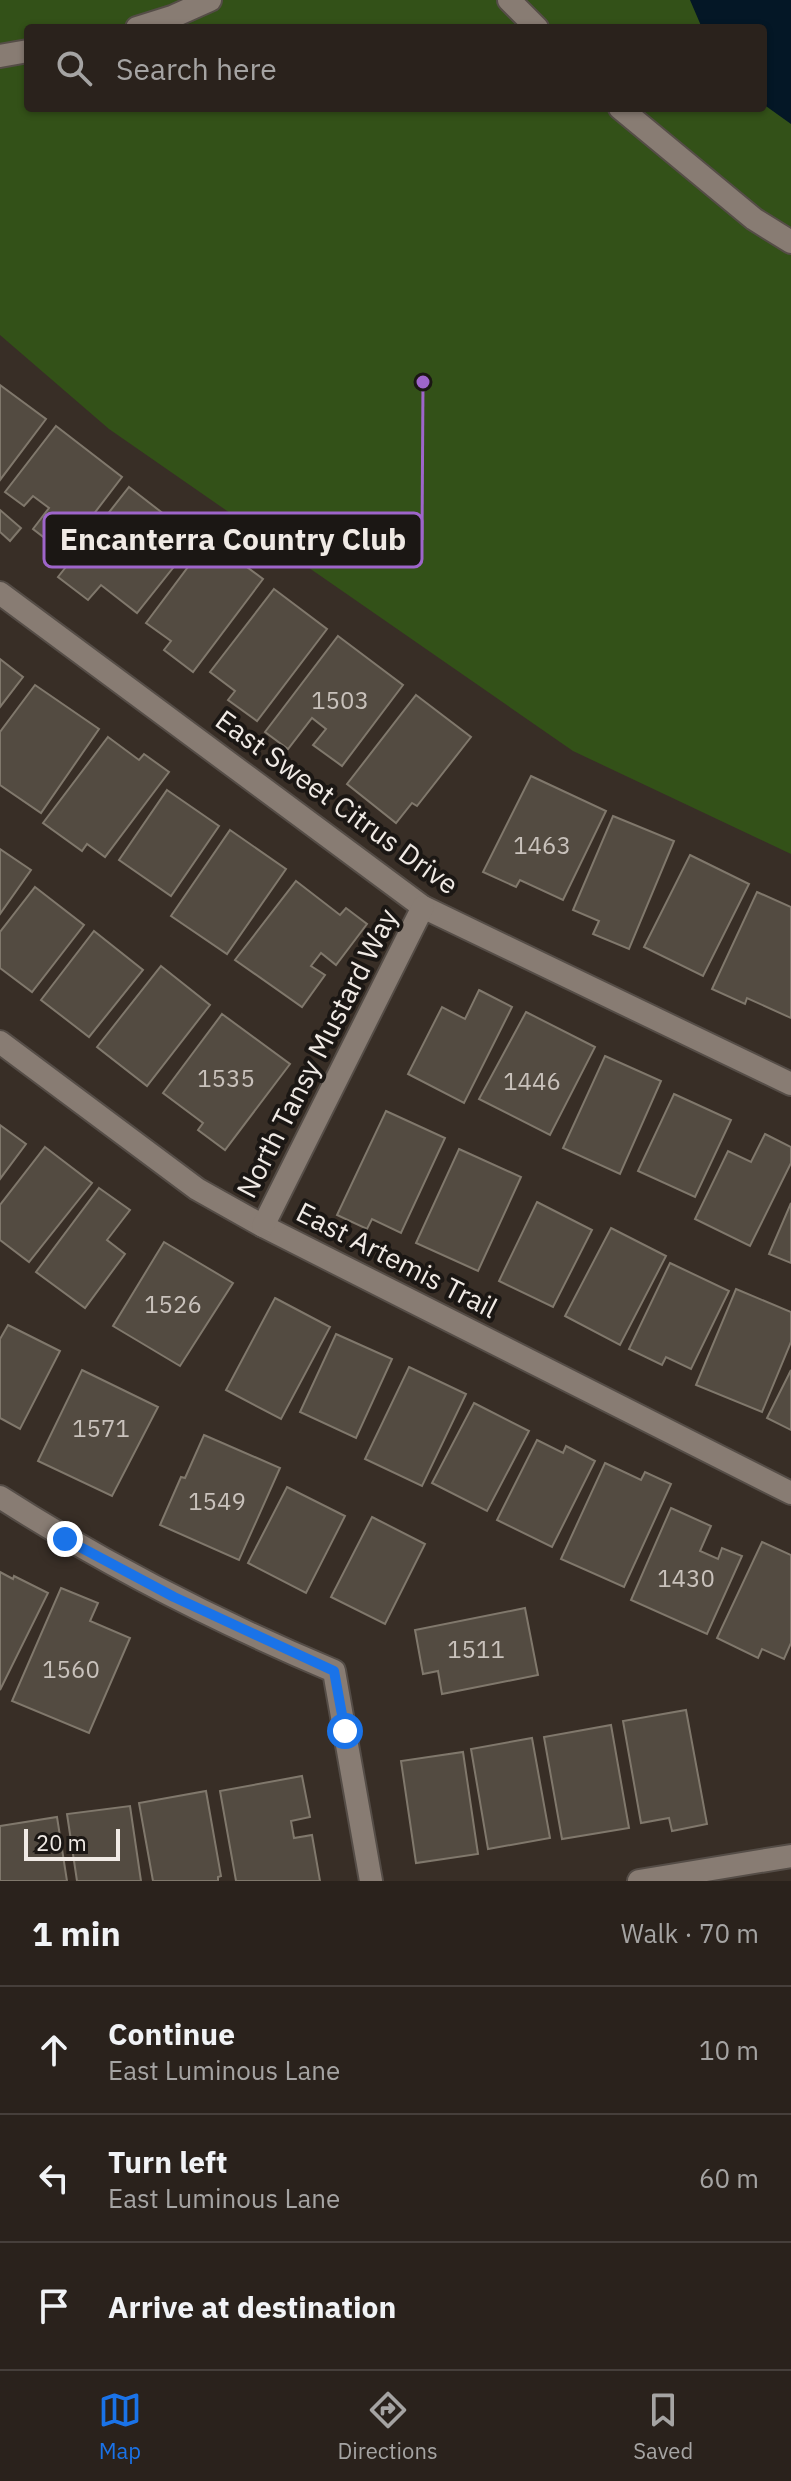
<!DOCTYPE html>
<meta charset="utf-8">
<style>
body{margin:0;font-family:"IBM Plex Sans",sans-serif;background:#322a25;color:#f1f3f6}
.scale{position:absolute;left:24px;bottom:20px;width:96px;box-sizing:border-box;padding-left:8px;border:4px solid #f0eae5;border-top:0;font-size:22px;line-height:28px;white-space:nowrap;color:#f0eae5;-webkit-text-stroke:6px #1b1714;paint-order:stroke}
.stop{position:absolute;width:24px;height:24px;margin:-18px;border:6px solid #1a73e8;border-radius:50%;background:#fff}
.stop.end{background:#1a73e8;border-color:#fff;box-shadow:0 2px 8px #0008}
.list{margin:0;padding:0;list-style:none}
h2{display:flex;justify-content:space-between;align-items:center;height:104px;margin:0;padding:0 32px;font-size:34px}
h2 small{font-size:26px;font-weight:400;color:#a5a4a3}
.list li{display:grid;grid-template-columns:52px 1fr auto;gap:24px;align-items:center;box-sizing:border-box;height:128px;padding:0 32px;border-top:2px solid #463f3b}
.list b{display:block;font-size:30px;white-space:nowrap}
.list p{margin:0;font-size:26px;white-space:nowrap;color:#a5a4a3}
.list em{font-size:26px;font-style:normal;color:#a5a4a3}
.icon{flex:none;width:44px;height:44px;fill:none;stroke:currentColor;stroke-width:2;stroke-linecap:round;stroke-linejoin:round}
.map{position:relative;flex:none;width:791px;height:1881px;overflow:hidden}
.search{position:absolute;background:#2a221c;box-shadow:0 2px 6px #0004;left:24px;right:24px;top:24px;height:88px;display:flex;align-items:center;gap:20px;box-sizing:border-box;padding:0 28px;border-radius:8px;color:#a5a4a3;font-size:30px}
.sheet{height:488px;background:#2a221c}
nav{display:flex;justify-content:space-around;align-items:center;box-sizing:border-box;height:112px;border-top:2px solid #463f3b;background:#2a221c;font-size:22px;color:#a5a4a3}
nav a{display:grid;justify-items:center;gap:4px}
nav .on{color:#1a73e8}
.map>svg:first-child{display:block}
</style>
<div class="map">
<svg width="791" height="1881" viewBox="0 0 791 1881">
<rect width="100%" height="100%" fill="#382e26"/>
<path fill="#335118" fill-rule="evenodd" d="M0 0H791V854L573 751 109 429 0 335ZM28 28H763V108H28Z"/>
<polygon fill="#041726" points="690,0 791,0 791,124 763,104 763,28 702,28"/>
<g fill="#534b41" stroke="#80786c" stroke-width="2">
<polygon points="0,385 46,419 0,480"/>
<polygon points="56,426 122,477 64,553 33,529 49,508 33,496 24,506 5,492"/>
<polygon points="129,487 196,539 137,613 101,585 88,600 58,577"/>
<polygon points="0,510 21,528 10,541 0,532"/>
<polygon points="209,539 263,579 193,672 164,650 171,641 146,623"/>
<polygon points="274,589 327,629 257,721 228,700 235,691 210,672"/>
<polygon points="338,636 403,685 342,766 313,745 326,729 312,718 288,749 265,732"/>
<polygon points="0,659 23,677 0,707"/>
<polygon points="35,685 99,729 41,813 0,785 0,732"/>
<polygon points="416,695 471,737 417,806 412,803 396,823 347,784"/>
<polygon points="108,737 139,760 144,754 169,772 105,857 87,844 82,851 43,823"/>
<polygon points="531,776 606,811 563,900 520,880 516,887 483,872"/>
<polygon points="167,790 219,826 171,896 119,860"/>
<polygon points="613,816 674,841 629,949 593,934 599,921 573,910"/>
<polygon points="230,830 286,869 227,954 171,916"/>
<polygon points="0,849 31,870 0,914"/>
<polygon points="690,855 749,884 703,976 644,947"/>
<polygon points="296,881 340,915 346,908 367,924 336,965 321,953 311,966 325,975 302,1007 235,960"/>
<polygon points="35,887 84,925 32,992 0,968 0,932"/>
<polygon points="757,892 791,907 791,1018 747,998 745,1004 712,989"/>
<polygon points="94,931 143,970 89,1037 41,1000"/>
<polygon points="161,966 210,1005 147,1086 97,1047"/>
<polygon points="479,990 512,1007 464,1103 408,1074 442,1007 465,1019"/>
<polygon points="526,1012 595,1047 550,1135 479,1099"/>
<polygon points="222,1014 290,1064 225,1150 198,1130 203,1123 163,1093"/>
<polygon points="605,1056 661,1081 620,1174 563,1148"/>
<polygon points="674,1094 731,1120 695,1197 638,1171"/>
<polygon points="386,1111 445,1138 401,1233 372,1219 367,1229 337,1215"/>
<polygon points="0,1125 26,1144 0,1179"/>
<polygon points="765,1134 791,1147 791,1163 750,1246 695,1219 728,1151 751,1162"/>
<polygon points="45,1147 92,1183 29,1262 0,1240 0,1205"/>
<polygon points="459,1149 521,1177 478,1271 416,1243"/>
<polygon points="99,1188 130,1210 107,1240 125,1254 85,1308 36,1272"/>
<polygon points="537,1202 592,1230 553,1307 499,1281"/>
<polygon points="791,1203 791,1263 769,1254"/>
<polygon points="611,1228 666,1256 620,1345 565,1316"/>
<polygon points="164,1242 233,1283 180,1366 113,1326"/>
<polygon points="670,1263 729,1291 691,1369 666,1357 662,1365 629,1349"/>
<polygon points="736,1289 791,1312 791,1342 762,1412 696,1385"/>
<polygon points="275,1298 330,1327 281,1419 226,1390"/>
<polygon points="8,1325 60,1351 20,1429 0,1418 0,1339"/>
<polygon points="336,1334 392,1359 356,1438 300,1412"/>
<polygon points="409,1367 466,1394 422,1486 365,1459"/>
<polygon points="82,1370 158,1407 112,1496 38,1461"/>
<polygon points="791,1370 791,1430 767,1418"/>
<polygon points="474,1403 529,1431 487,1511 432,1483"/>
<polygon points="204,1435 280,1468 239,1560 160,1525 181,1477 185,1478"/>
<polygon points="537,1440 563,1453 566,1446 595,1461 552,1547 497,1520"/>
<polygon points="605,1463 641,1480 645,1472 671,1484 624,1587 561,1559"/>
<polygon points="287,1487 345,1516 306,1593 248,1563"/>
<polygon points="671,1508 711,1526 700,1551 718,1559 722,1548 742,1556 707,1634 631,1600"/>
<polygon points="372,1517 425,1544 385,1624 331,1597"/>
<polygon points="762,1542 791,1555 791,1643 784,1659 762,1649 758,1658 717,1638"/>
<polygon points="0,1572 13,1579 14,1576 48,1593 0,1690"/>
<polygon points="61,1588 98,1603 90,1621 130,1638 89,1733 12,1701"/>
<polygon points="525,1608 538,1675 442,1694 438,1671 423,1674 415,1630"/>
<polygon points="686,1710 707,1824 672,1831 669,1818 641,1823 623,1721"/>
<polygon points="611,1725 629,1828 562,1839 544,1737"/>
<polygon points="532,1738 550,1838 488,1849 471,1749"/>
<polygon points="463,1752 478,1854 416,1863 401,1761"/>
<polygon points="302,1776 310,1817 291,1821 294,1838 312,1835 320,1881 236,1881 220,1791"/>
<polygon points="206,1791 221,1876 218,1877 218,1881 153,1881 139,1803"/>
<polygon points="130,1806 141,1881 77,1881 67,1814"/>
<polygon points="57,1817 67,1881 0,1881 0,1826"/>
</g>
<g fill="none" stroke-linecap="round" stroke-linejoin="round">
<defs>
<g id="minor">
<polyline points="509,0 537,28"/>
<polyline points="137,28 172,17 210,0"/>
<polyline points="0,56 28,51"/>
<polyline points="620,108 754,219 791,242"/>
<polyline points="0,593 423,907 791,1084"/>
<polyline points="0,1042 197,1189 263,1226 791,1493"/>
<polyline points="263,1226 423,907"/>
<path d="M0 1497C106 1565 218 1622 334 1671L371 1881"/>
<polyline points="639,1881 791,1856"/>
</g>
</defs>
<use href="#minor" stroke="#554d47" stroke-width="26"/>
<use href="#minor" stroke="#887c73" stroke-width="22"/>
</g>
<g fill="none" stroke-linecap="round" stroke-linejoin="round">
<polyline stroke="#1a73e8" stroke-width="10" points="65,1539 174,1597 334,1671 345,1731"/>
</g>
<g text-anchor="middle" stroke-width="8" stroke-linejoin="round" paint-order="stroke">
<g font-size="24" fill="#c9c2bc">
<text x="340" y="709">1503</text>
<text x="542" y="854">1463</text>
<text x="226" y="1087">1535</text>
<text x="532" y="1090">1446</text>
<text x="173" y="1313">1526</text>
<text x="101" y="1437">1571</text>
<text x="217" y="1510">1549</text>
<text x="686" y="1587">1430</text>
<text x="476" y="1658">1511</text>
<text x="71" y="1678">1560</text>
</g>
<g font-size="28" fill="#f0eae5" stroke="#1b1714">
<text transform="translate(337 802) rotate(36)" y="10">East Sweet Citrus Drive</text>
<text transform="translate(317 1053) rotate(-63)" y="10">North Tansy Mustard Way</text>
<text transform="translate(397 1260) rotate(27)" y="10">East Artemis Trail</text>
</g>
</g>
<path fill="none" stroke="#9e65ca" stroke-width="3" d="M423 382L422 540"/>
<circle fill="#9e65ca" stroke="#1b1714" stroke-width="3" cx="423" cy="382" r="8"/>
<rect fill="#1b1714" stroke="#9e65ca" stroke-width="3" x="44" y="513" width="378" height="54" rx="8"/>
<g font-size="30" text-anchor="middle" font-weight="bold" fill="#f0eae5">
<text x="233" y="550">Encanterra Country Club</text>
</g>
</svg>
<div class="scale">20 m</div>
<div class="stop" style="left:345px;top:1731px"></div>
<div class="stop end" style="left:65px;top:1539px"></div>
<div class="search"><svg class="icon" aria-label="search" viewBox="0 0 24 24"><circle cx="10" cy="10" r="6"/><path d="M15 15l6 6"/></svg>Search here</div>
</div>
<section class="sheet">
<h2>1 min<small>Walk · 70 m</small></h2>
<ul class="list">
<li><svg class="icon" aria-label="ahead" viewBox="0 0 24 24"><path d="M12 20V5M6 11l6-6 6 6"/></svg><div><b>Continue</b><p>East Luminous Lane</p></div><em>10 m</em></li>
<li><svg class="icon" aria-label="left" viewBox="0 0 24 24"><path d="M17 20v-9H6M10 6l-5 5 5 5"/></svg><div><b>Turn left</b><p>East Luminous Lane</p></div><em>60 m</em></li>
<li><svg class="icon" aria-label="arrive" viewBox="0 0 24 24"><path d="M6 21V4h12l-3 4 3 4H6"/></svg><div><b>Arrive at destination</b></div></li>
</ul>
</section>
<nav>
<a class="on"><svg class="icon" aria-label="map" viewBox="0 0 24 24"><path d="M3 6l6-2 6 2 6-2v14l-6 2-6-2-6 2zM9 4v14M15 6v14"/></svg>Map</a>
<a><svg class="icon" aria-label="directions" viewBox="0 0 24 24"><path d="M12 3l9 9-9 9-9-9zM9 14v-3h6M13 9l2 2-2 2"/></svg>Directions</a>
<a><svg class="icon" aria-label="saved" viewBox="0 0 24 24"><path d="M7 4h10v16l-5-4-5 4z"/></svg>Saved</a>
</nav>
